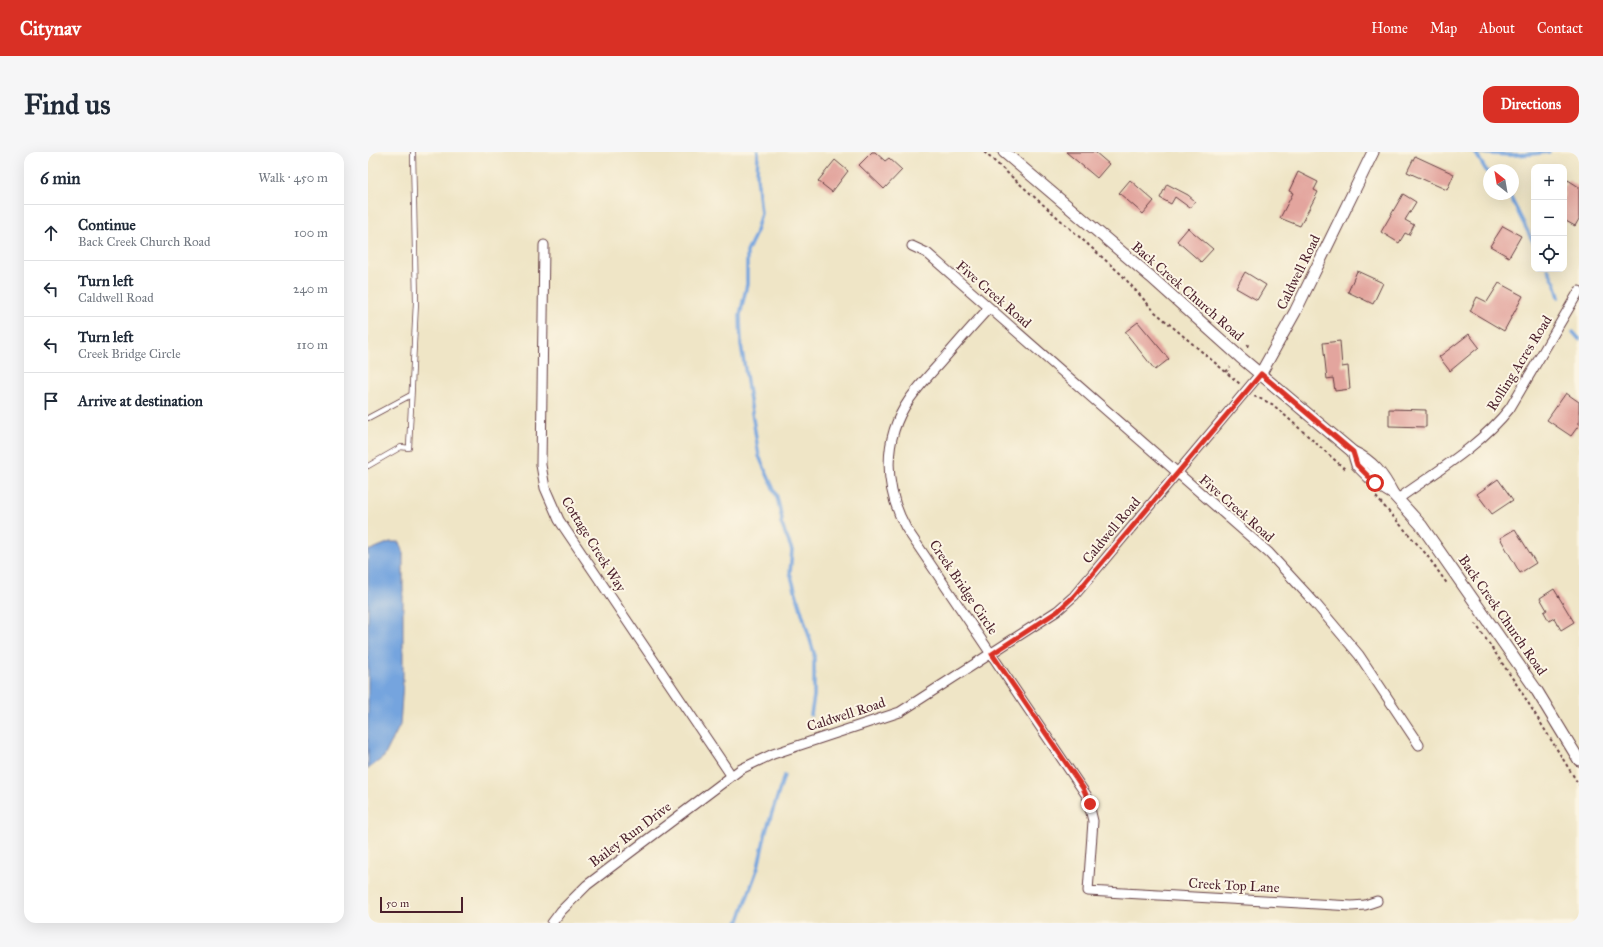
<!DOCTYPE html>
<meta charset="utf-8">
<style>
body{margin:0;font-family:"IM FELL Great Primer",serif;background:#f6f6f7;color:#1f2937}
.controls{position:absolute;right:12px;top:12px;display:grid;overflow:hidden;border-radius:8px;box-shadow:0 4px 16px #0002}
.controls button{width:36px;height:36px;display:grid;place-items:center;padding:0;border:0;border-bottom:1px solid #e0e1e3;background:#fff;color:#1f2937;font:20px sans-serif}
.compass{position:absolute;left:1115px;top:12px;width:36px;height:36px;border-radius:50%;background:#fff;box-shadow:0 4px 16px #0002;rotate:329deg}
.scale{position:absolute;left:12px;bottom:10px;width:83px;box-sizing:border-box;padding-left:4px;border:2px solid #4a1f2b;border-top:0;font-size:11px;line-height:14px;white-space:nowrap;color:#4a1f2b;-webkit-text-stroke:3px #fcf5e5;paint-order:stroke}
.stop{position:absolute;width:12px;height:12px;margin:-9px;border:3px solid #d93025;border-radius:50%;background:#fff}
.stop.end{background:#d93025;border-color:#fff;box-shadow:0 1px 4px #0008}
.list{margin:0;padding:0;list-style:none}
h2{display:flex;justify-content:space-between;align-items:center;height:52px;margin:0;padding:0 16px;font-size:17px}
h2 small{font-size:13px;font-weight:400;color:#747a83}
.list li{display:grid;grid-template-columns:26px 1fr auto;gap:12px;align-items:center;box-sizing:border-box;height:56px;padding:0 16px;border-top:1px solid #e0e1e3}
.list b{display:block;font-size:15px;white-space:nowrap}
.list p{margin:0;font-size:13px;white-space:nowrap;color:#747a83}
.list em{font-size:13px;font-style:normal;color:#747a83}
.icon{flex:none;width:22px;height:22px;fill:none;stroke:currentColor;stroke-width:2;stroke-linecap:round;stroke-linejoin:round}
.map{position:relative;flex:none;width:1211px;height:771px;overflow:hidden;border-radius:12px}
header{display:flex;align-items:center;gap:24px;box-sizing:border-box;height:56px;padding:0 20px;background:#d93025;color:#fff}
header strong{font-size:19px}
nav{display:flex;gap:22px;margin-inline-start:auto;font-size:14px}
.intro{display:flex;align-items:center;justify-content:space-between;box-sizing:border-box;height:96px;padding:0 24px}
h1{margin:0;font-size:28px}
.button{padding:10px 18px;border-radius:12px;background:#d93025;color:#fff;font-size:14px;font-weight:700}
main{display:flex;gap:24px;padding:0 24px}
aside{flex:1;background:#fff;border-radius:12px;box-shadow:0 4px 16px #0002}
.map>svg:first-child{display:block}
</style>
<header>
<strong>Citynav</strong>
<nav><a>Home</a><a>Map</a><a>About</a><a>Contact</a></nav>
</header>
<div class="intro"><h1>Find us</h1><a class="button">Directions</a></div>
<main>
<aside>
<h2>6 min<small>Walk · 450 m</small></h2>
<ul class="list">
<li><svg class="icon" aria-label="ahead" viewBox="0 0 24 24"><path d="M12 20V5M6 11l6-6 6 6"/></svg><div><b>Continue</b><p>Back Creek Church Road</p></div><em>100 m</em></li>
<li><svg class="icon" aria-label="left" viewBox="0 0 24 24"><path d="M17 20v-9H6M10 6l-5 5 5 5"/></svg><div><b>Turn left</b><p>Caldwell Road</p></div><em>240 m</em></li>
<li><svg class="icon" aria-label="left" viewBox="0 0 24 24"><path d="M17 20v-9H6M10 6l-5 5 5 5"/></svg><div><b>Turn left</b><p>Creek Bridge Circle</p></div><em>110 m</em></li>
<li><svg class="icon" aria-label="arrive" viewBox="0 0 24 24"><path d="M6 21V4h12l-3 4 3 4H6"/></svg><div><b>Arrive at destination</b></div></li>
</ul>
</aside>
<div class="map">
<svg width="1211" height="771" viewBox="0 0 1211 771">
<rect width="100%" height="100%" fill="#fcf5e5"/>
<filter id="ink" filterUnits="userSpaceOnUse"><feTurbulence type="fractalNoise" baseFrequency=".025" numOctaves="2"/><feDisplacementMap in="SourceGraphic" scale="8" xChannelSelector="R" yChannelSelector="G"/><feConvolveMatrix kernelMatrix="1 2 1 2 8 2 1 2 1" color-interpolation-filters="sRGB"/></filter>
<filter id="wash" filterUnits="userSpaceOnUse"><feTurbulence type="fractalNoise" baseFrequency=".012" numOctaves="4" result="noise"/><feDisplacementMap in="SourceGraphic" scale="16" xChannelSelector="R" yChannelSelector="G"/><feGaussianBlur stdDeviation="0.9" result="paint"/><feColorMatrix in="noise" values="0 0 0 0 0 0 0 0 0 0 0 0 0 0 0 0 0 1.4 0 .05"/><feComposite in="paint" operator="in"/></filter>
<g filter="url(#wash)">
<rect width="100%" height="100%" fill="#efe5c6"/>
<polygon fill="#75a4de" stroke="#606284" points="22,390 32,390 35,399 35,530 32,573 16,605 0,617 0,399"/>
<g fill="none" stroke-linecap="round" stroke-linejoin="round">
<g stroke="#75a4de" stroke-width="3.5">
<polyline points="390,0 389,23 393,61 387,83 379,100 379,132 372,163 373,192 391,304 409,345 414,367 413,371 424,398 422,421 446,501 446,544 443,563"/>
<path d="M1106 0C1132 4 1155 4 1181 0"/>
<polyline points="1107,0 1121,23"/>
<polyline points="1141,42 1166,92"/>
<polyline points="1180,117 1187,131 1191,145"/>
<polyline points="1205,180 1211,187"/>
<polyline points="370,771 390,715 398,679 416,624"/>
</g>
</g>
<g id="blocks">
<g fill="#e3a59e">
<polygon points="504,0 507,0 517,9 521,6 534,18 516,37 491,13"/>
<polygon points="698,0 727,0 741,12 729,26"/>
<polygon points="1047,4 1086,22 1079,38 1039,20"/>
<polygon points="467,8 480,19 464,40 450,29"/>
<polygon points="930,20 950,30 946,38 950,40 932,74 912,66 925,41 921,39"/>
<polygon points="762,28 786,49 775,62 751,41"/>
<polygon points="1200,28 1211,35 1211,67 1207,74 1196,68 1196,35"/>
<polygon points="799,32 820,43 827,49 822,56 807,45 803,52 792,46"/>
<polygon points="1035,42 1048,50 1037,68 1046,73 1041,83 1037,81 1031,91 1013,80"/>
<polygon points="1135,74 1153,84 1141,105 1122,94"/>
<polygon points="820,76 845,97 833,110 809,89"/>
<polygon points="989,119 1015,131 1005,152 980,140"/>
<polygon points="877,120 898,133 889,148 868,136"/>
<polygon points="1131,131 1155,144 1136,179 1102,159 1109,145 1119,150"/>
<polygon points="770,170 801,207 787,218 757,180"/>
<polygon points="1101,182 1111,195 1082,219 1071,205"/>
<polygon points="972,189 974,215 980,214 982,237 967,239 965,226 959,227 955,191"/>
<polygon points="1198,241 1211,250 1211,273 1203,284 1179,268"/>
<polygon points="1021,257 1058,258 1058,275 1021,274"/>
<polygon points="1130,327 1145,348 1124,362 1109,342"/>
<polygon points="1147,377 1168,411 1152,421 1132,386"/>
<polygon points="1186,437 1206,470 1193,478 1186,466 1181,469 1176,460 1179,458 1172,446"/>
</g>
</g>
</g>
<g filter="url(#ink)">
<use href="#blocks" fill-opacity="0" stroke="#633d42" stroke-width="1"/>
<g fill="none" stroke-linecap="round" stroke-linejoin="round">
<defs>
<g id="service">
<polyline points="0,266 43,243"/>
<polyline points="0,314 33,295 41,296 48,150 45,0"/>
</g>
<g id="minor">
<polyline points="176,93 173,313 177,336 191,368 363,623"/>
<polyline points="544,94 559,101 901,401 947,451 991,503 1051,593"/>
<path d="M621 156C604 174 588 193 572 211 561 223 550 235 541 248 514 287 516 336 538 376L719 644 725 669 720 739 984 754 997 753 1009 749"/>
<path d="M1030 347C1069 319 1112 294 1142 256L1211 139"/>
<polyline points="184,771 193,759 219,733 373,617 405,602 532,560 689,459 706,444 893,221"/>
</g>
<g id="tertiary">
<path d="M636 0 783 125 872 205 985 300C1005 309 1015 323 1025 342"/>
<polyline points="893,221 927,160 1005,0"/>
<polyline points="985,300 989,313 1007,331 1025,342 1053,373 1169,539 1211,608"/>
</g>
</defs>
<use href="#service" stroke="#633d42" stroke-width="6"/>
<use href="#minor" stroke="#633d42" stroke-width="11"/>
<use href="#tertiary" stroke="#633d42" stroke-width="13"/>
<g stroke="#633d42" stroke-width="2" stroke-dasharray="3 3" stroke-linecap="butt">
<polyline points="616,0 753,122 787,160 872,232"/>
<polyline points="879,195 881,190"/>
<polyline points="858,220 862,215"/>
<polyline points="886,244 904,252 978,318"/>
<polyline points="1008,345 1058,402 1080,433"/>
<polyline points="1107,471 1151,536 1211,633"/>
</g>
<use href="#service" stroke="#fff" stroke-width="4.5"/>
<use href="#minor" stroke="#fff" stroke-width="9"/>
<use href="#tertiary" stroke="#fff" stroke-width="11"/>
</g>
</g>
<g fill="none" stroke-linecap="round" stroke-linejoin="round" filter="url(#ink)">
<polyline stroke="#d93025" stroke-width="5" points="722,652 715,636 624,502 690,459 706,444 893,222 985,300 989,313 1007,331"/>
</g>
<g text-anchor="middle" stroke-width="4" stroke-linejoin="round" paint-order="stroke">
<g font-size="14" fill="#4a1f2b" stroke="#fcf5e5">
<text transform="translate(930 120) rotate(-64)" y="5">Caldwell Road</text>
<text transform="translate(820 139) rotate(41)" y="5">Back Creek Church Road</text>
<text transform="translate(626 142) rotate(41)" y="5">Five Creek Road</text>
<text transform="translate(1151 211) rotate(-58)" y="5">Rolling Acres Road</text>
<text transform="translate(869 356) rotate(41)" y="5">Five Creek Road</text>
<text transform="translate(743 378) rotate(-50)" y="5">Caldwell Road</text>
<text transform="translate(226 392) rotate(58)" y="5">Cottage Creek Way</text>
<text transform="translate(596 435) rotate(56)" y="5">Creek Bridge Circle</text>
<text transform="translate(1135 463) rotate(55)" y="5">Back Creek Church Road</text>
<text transform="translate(478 562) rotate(-18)" y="5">Caldwell Road</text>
<text transform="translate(262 682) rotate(-37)" y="5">Bailey Run Drive</text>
<text transform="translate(866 733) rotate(3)" y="5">Creek Top Lane</text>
</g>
</g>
</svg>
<div class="controls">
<button>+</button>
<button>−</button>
<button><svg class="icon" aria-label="locate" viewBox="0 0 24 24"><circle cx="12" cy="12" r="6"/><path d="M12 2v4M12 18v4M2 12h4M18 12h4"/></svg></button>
</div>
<svg class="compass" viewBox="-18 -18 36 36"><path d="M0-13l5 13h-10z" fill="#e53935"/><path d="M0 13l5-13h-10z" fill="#747a83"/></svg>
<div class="scale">50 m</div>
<div class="stop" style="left:1007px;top:331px"></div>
<div class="stop end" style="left:722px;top:652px"></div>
</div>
</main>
